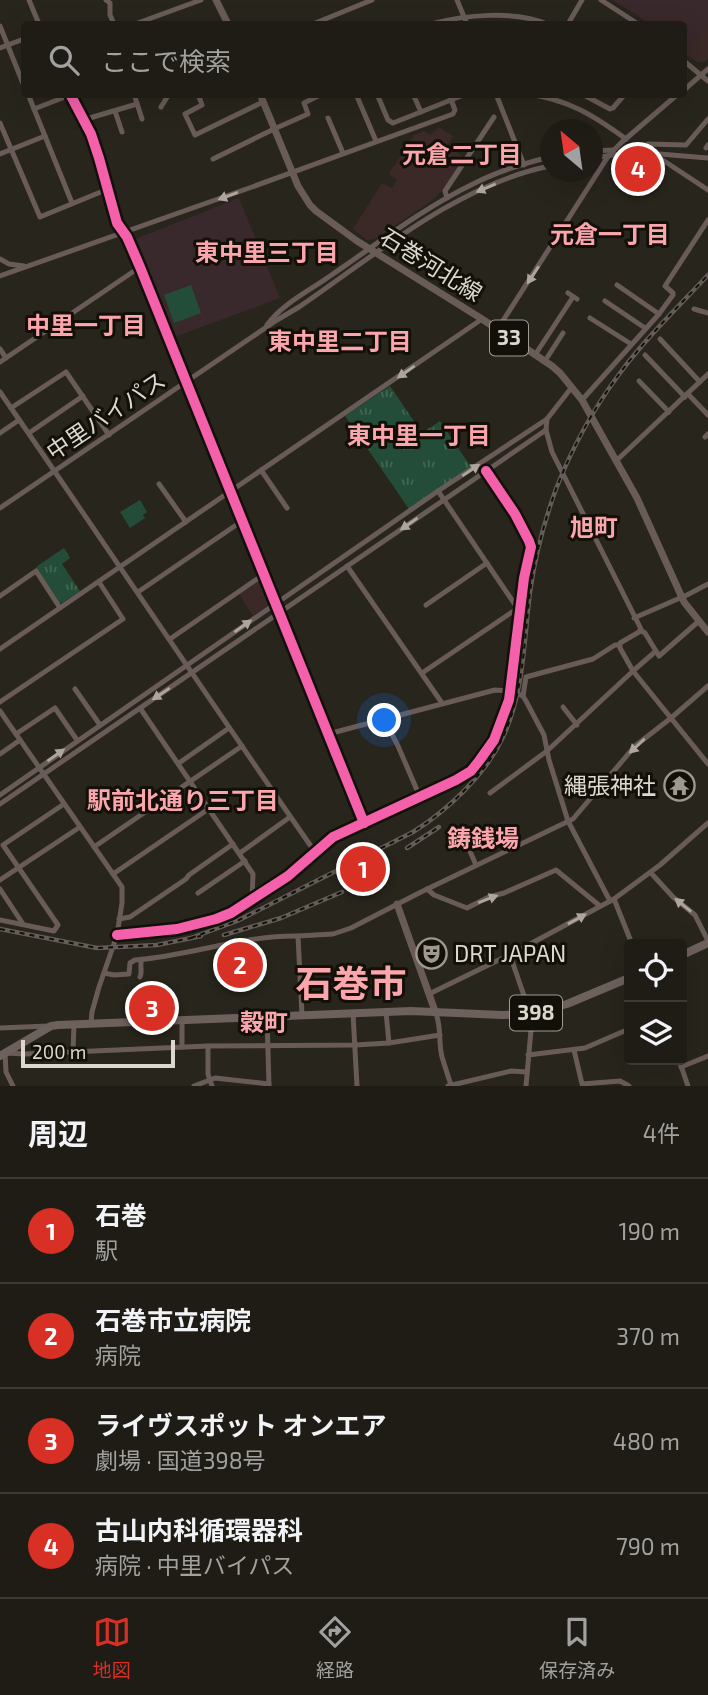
<!DOCTYPE html>
<html lang="ja">
<meta charset="utf-8">
<style>
body{margin:0;font-family:"Exo 2","Noto Sans JP",sans-serif;background:#2b2922;color:#f1f3f6}
.controls{position:absolute;right:21px;bottom:21px;display:grid;overflow:hidden;border-radius:7px;box-shadow:0 7px 28px #0002}
.controls button{width:63px;height:63px;display:grid;place-items:center;padding:0;border:0;border-bottom:2px solid #3c3a34;background:#1e1c15;color:#f1f3f6;font:35px sans-serif}
.compass{position:absolute;left:540px;top:119px;width:63px;height:63px;border-radius:50%;background:#1e1c15;box-shadow:0 7px 28px #0002;rotate:331deg}
.scale{position:absolute;left:21px;bottom:18px;width:154px;box-sizing:border-box;padding-left:7px;border:4px solid #dcd8cd;border-top:0;font-size:19px;line-height:24px;white-space:nowrap;color:#dcd8cd;-webkit-text-stroke:5px #131009;paint-order:stroke}
.you{position:absolute;left:385px;top:721px;width:24px;height:24px;margin:-18px;border:5px solid #fff;border-radius:50%;background:#1a73e8;box-shadow:0 0 0 10px #1a73e833}
.badge{display:grid;place-items:center;width:46px;height:46px;border-radius:50%;background:#d93025;color:#fff;font-size:23px;font-weight:700}
.pin{position:absolute;translate:-50% -50%;border:4px solid #fff;box-shadow:0 2px 7px #0006}
.list{margin:0;padding:0;list-style:none}
h2{display:flex;justify-content:space-between;align-items:center;height:91px;margin:0;padding:0 28px;font-size:30px}
h2 small{font-size:23px;font-weight:400;color:#a1a1a0}
.list li{display:grid;grid-template-columns:46px 1fr auto;gap:21px;align-items:center;box-sizing:border-box;height:105px;padding:0 28px;border-top:2px solid #3c3a34}
.list b{display:block;font-size:26px;white-space:nowrap}
.list p{margin:0;font-size:23px;white-space:nowrap;color:#a1a1a0}
.list em{font-size:23px;font-style:normal;color:#a1a1a0}
.icon{flex:none;width:38px;height:38px;fill:none;stroke:currentColor;stroke-width:2;stroke-linecap:round;stroke-linejoin:round}
.map{position:relative;flex:none;width:708px;height:1086px;overflow:hidden}
.search{position:absolute;background:#1e1c15;box-shadow:0 7px 28px #0002;left:21px;right:21px;top:21px;height:77px;display:flex;align-items:center;gap:18px;box-sizing:border-box;padding:0 24px;border-radius:7px;color:#a1a1a0;font-size:26px}
.sheet{height:511px;background:#1e1c15}
nav{display:flex;justify-content:space-around;align-items:center;box-sizing:border-box;height:98px;border-top:2px solid #3c3a34;background:#1e1c15;font-size:19px;color:#a1a1a0}
nav a{display:grid;justify-items:center;gap:4px}
nav .on{color:#d93025}
.map>svg:first-child{display:block}
</style>
<div class="map">
<svg width="708" height="1086" viewBox="0 0 708 1086">
<defs>
<pattern id="park-tufts" width="24" height="20" patternUnits="userSpaceOnUse" patternTransform="scale(1.75)"><rect width="24" height="20" fill="#244d39"/><path d="M3 7l-1-3M5 7V3M7 7l1-3M15 17l-1-3M17 17v-4M19 17l1-3" fill="none" stroke="#436654"/></pattern>
</defs>
<rect width="100%" height="100%" fill="#28251c"/>
<g fill="#3a2926">
<polygon points="708,23 708,59 704,62 697,62 684,53 684,47"/>
<polygon points="439,127 453,136 447,146 465,158 444,189 430,202 375,239 367,240 353,229 382,183 392,188 397,180 389,174 414,135 424,131 430,135"/>
<polygon points="257,582 261,583 270,604 253,616 239,594"/>
</g>
<g fill="#39282c">
<polygon points="612,0 708,0 708,23 684,47 684,24 649,24 637,15"/>
<polygon points="239,198 280,298 172,338 135,239"/>
</g>
<g fill="#244d39">
<polygon points="191,285 201,313 174,323 164,295"/>
<polygon points="140,500 147,512 143,515 145,518 130,528 120,512"/>
</g>
<g fill="url(#park-tufts)">
<polygon points="390,386 422,433 440,421 471,467 409,509 345,416"/>
<polygon points="64,548 70,558 62,564 80,591 62,603 59,603 36,567"/>
</g>
<g fill="none" stroke-linecap="round" stroke-linejoin="round">
<polyline stroke="#041919" stroke-width="2" points="513,688 532,554"/>
<g stroke="#695c58" stroke-width="5">
<polyline points="29,0 39,24"/>
<polyline points="106,0 110,3 110,15 114,24"/>
<polyline points="457,0 467,24"/>
<polyline points="601,0 638,24"/>
<polyline points="135,24 201,0"/>
<polyline points="313,24 372,0"/>
<path d="M431 24C465 15 514 10 547 24"/>
<polyline points="568,24 582,0"/>
<polyline points="0,26 24,86"/>
<polyline points="0,48 24,39"/>
<polyline points="684,61 708,81"/>
<polyline points="684,90 708,69"/>
<polyline points="28,94 72,203"/>
<polyline points="70,94 91,134 99,158 117,223 127,237 140,267 364,823"/>
<polyline points="134,94 142,119"/>
<polyline points="198,94 202,105 185,114 195,135 263,102"/>
<polyline points="356,94 376,141"/>
<polyline points="377,94 388,120 393,123 466,94"/>
<polyline points="413,94 421,112"/>
<polyline points="496,94 524,165"/>
<path d="M528 94C569 100 593 115 626 139"/>
<polyline points="582,94 610,109 613,108 625,94"/>
<polyline points="507,95 507,94"/>
<polyline points="161,107 169,94"/>
<polyline points="34,109 70,95"/>
<polyline points="115,111 122,132"/>
<polyline points="328,118 343,153"/>
<polyline points="83,120 137,104"/>
<polyline points="0,123 40,217 108,189"/>
<polyline points="706,148 708,145"/>
<polyline points="592,151 613,150"/>
<polyline points="642,152 643,147 648,144 686,145 708,119"/>
<polyline points="652,153 708,190"/>
<polyline points="0,154 45,136"/>
<polyline points="592,158 635,152 708,158"/>
<polyline points="213,159 274,129 308,114 304,103 322,94"/>
<polyline points="447,198 445,191 494,117"/>
<polyline points="0,259 9,264 24,266"/>
<polyline points="0,276 252,187 453,114 455,110 449,94"/>
<polyline points="617,285 659,314"/>
<polyline points="568,293 577,299"/>
<polyline points="605,301 645,328"/>
<polyline points="694,309 708,313"/>
<polyline points="590,318 631,344"/>
<path d="M267 325C282 304 309 291 330 276 377 244 423 208 475 183 499 171 525 163 550 157"/>
<polyline points="497,330 609,155 622,142 678,94"/>
<polyline points="660,339 700,382"/>
<polyline points="0,349 6,358"/>
<polyline points="535,355 573,297"/>
<polyline points="645,355 685,397"/>
<polyline points="545,361 563,333"/>
<polyline points="0,362 140,267"/>
<polyline points="639,381 669,412"/>
<path d="M0 392C106 545 209 700 315 852"/>
<polyline points="688,394 708,415"/>
<polyline points="582,400 659,314 673,295 673,293 665,286 708,220"/>
<polyline points="11,408 66,372 109,435"/>
<polyline points="547,419 546,430 552,452 641,629 639,632 620,643 620,648 633,671 708,764"/>
<polyline points="0,433 19,420"/>
<polyline points="29,433 83,396"/>
<polyline points="705,437 708,434"/>
<polyline points="616,461 708,374"/>
<polyline points="261,470 287,508"/>
<polyline points="159,484 186,522"/>
<polyline points="438,491 520,612"/>
<path d="M0 508 277 320 299 307C375 255 459 184 550 166"/>
<polyline points="347,566 442,703"/>
<polyline points="138,592 242,521"/>
<polyline points="0,596 36,571 60,608"/>
<polyline points="426,605 487,563"/>
<polyline points="634,618 687,595 708,584"/>
<polyline points="640,630 645,633 659,656 699,621"/>
<polyline points="170,639 263,575"/>
<polyline points="0,649 482,319"/>
<polyline points="422,673 518,608"/>
<polyline points="75,689 100,725"/>
<polyline points="523,696 526,677 593,659 615,645 619,645"/>
<polyline points="0,702 123,619 99,582"/>
<polyline points="563,707 577,725"/>
<polyline points="140,708 253,874 252,899"/>
<polyline points="0,711 122,887 122,903 117,935 99,987 92,1012 91,1023"/>
<polyline points="384,719 398,746 420,797"/>
<polyline points="16,734 55,708 77,740"/>
<polyline points="328,734 495,690 511,691 523,696 526,701 544,735 549,760 568,821 610,901"/>
<polyline points="0,754 20,740"/>
<polyline points="179,763 229,728"/>
<polyline points="490,793 547,751 633,671 656,651"/>
<polyline points="0,795 438,491 547,419 572,387"/>
<polyline points="0,804 546,430"/>
<polyline points="462,833 476,865"/>
<polyline points="94,847 242,746"/>
<polyline points="240,853 290,817"/>
<polyline points="651,873 673,897 695,915 708,941"/>
<polyline points="113,874 210,808"/>
<polyline points="0,880 80,827"/>
<polyline points="0,889 23,924"/>
<polyline points="427,889 434,895 467,908 489,897 504,893 556,870 600,906"/>
<polyline points="198,893 245,861"/>
<polyline points="614,899 632,944"/>
<polyline points="119,919 130,917 186,879 189,875 233,844"/>
<polyline points="0,920 54,931 58,925 3,845 64,804"/>
<polyline points="117,935 177,929 216,919 231,913 288,876 333,837 456,780 471,771 479,761 494,740 509,700 524,578 531,547 529,541 515,514 486,471"/>
<polyline points="510,955 532,1019 526,1086"/>
<path d="M104 973 114 975 129 974 130 963 135 960C190 956 243 935 298 936"/>
<path d="M140 977C143 971 139 965 142 959"/>
<polyline points="429,994 517,951 614,899 660,865 708,823"/>
<path d="M435 1011C442 1026 438 1042 442 1057 445 1067 448 1076 451 1085"/>
<polyline points="386,1012 389,1043"/>
<polyline points="353,1013 357,1086"/>
<polyline points="302,1015 298,936 333,934 351,928 421,892 573,819 635,746 671,718 708,686"/>
<polyline points="267,1016 269,1086"/>
<polyline points="182,1019 182,1047"/>
<polyline points="0,1028 48,1026"/>
<polyline points="208,1046 208,1074 212,1086"/>
<polyline points="574,1050 582,1084 620,1081 629,1086"/>
<polyline points="73,1052 74,1024"/>
<polyline points="528,1055 585,1048 629,1029"/>
<polyline points="679,1060 688,1086"/>
<polyline points="681,1067 708,1056"/>
<polyline points="13,1086 6,1072 5,1053 25,1054 208,1046 355,1045 389,1043 440,1035"/>
<polyline points="194,1086 215,1078 269,1084"/>
<polyline points="448,1086 511,1071 527,1072"/>
</g>
<g stroke="#695c56" stroke-width="7">
<polyline points="216,0 228,24"/>
<polyline points="260,94 298,186 310,205 316,211 357,241 482,319 552,366 560,373 582,400 637,498 684,602 708,632"/>
<polyline points="397,904 435,1011"/>
</g>
<g stroke="#6d615d" stroke-width="8">
<polyline points="682,955 708,943"/>
<polyline points="0,1056 51,1026 58,1025 411,1011 502,1015 531,1014 567,1004 629,978"/>
</g>
<defs>
<g id="rail">
<polyline points="407,848 439,827"/>
<polyline points="0,929 97,948 157,945 201,936"/>
<polyline points="224,935 281,918 342,892"/>
<path d="M191 938 237 921 413 832C448 810 486 774 503 737 524 692 524 640 530 592 535 557 544 522 556 489 572 448 593 409 620 373 646 338 678 307 708 275"/>
</g>
</defs>
<use href="#rail" stroke="#645c58" stroke-width="4.5"/>
<use href="#rail" stroke="#131009" stroke-width="2" stroke-dasharray="5" stroke-linecap="butt"/>
<defs>
<g id="cycleway">
<polyline points="70,94 91,134 99,158 117,223 127,237 140,267 364,823"/>
<polyline points="117,935 177,929 216,919 231,913 288,876 333,837 456,780 471,771 479,761 494,740 509,700 524,578 531,547 529,541 515,514 486,471"/>
</g>
</defs>
<use href="#cycleway" stroke="#131009" stroke-width="15"/>
<use href="#cycleway" stroke="#f560ab" stroke-width="10"/>
</g>
<defs><path id="oneway-solid" d="M-6-.8H1V-3.2L6.5 0L1 3.2V.8H-6Z" transform="scale(1.75)"/></defs>
<g fill="#aea69e">
<use href="#oneway-solid" transform="translate(486 188) rotate(157)"/>
<use href="#oneway-solid" transform="translate(228 196) rotate(160)"/>
<use href="#oneway-solid" transform="translate(533 275) rotate(123)"/>
<use href="#oneway-solid" transform="translate(406 372) rotate(145)"/>
<use href="#oneway-solid" transform="translate(471 470) rotate(-34)"/>
<use href="#oneway-solid" transform="translate(409 524) rotate(145)"/>
<use href="#oneway-solid" transform="translate(243 626) rotate(-35)"/>
<use href="#oneway-solid" transform="translate(161 694) rotate(146)"/>
<use href="#oneway-solid" transform="translate(637 746) rotate(137)"/>
<use href="#oneway-solid" transform="translate(56 755) rotate(-35)"/>
<use href="#oneway-solid" transform="translate(488 899) rotate(-21)"/>
<use href="#oneway-solid" transform="translate(683 905) rotate(-141)"/>
<use href="#oneway-solid" transform="translate(577 919) rotate(-29)"/>
</g>
<defs>
<symbol id="temple-ring" viewBox="-11 -11 22 22"><circle r="9.5" fill="#131009" stroke="#9d998f" stroke-width="1.5"/><path d="M0-6L5-2H3V0L6.5 2.5H4V6H1.5V3h-3V6H-4V2.5H-6.5L-3 0V-2H-5Z" fill="#9d998f"/></symbol>
<symbol id="theatre-ring" viewBox="-11 -11 22 22"><circle r="9.5" fill="#131009" stroke="#9d998f" stroke-width="1.5"/><path d="M-5-5.5Q0-4 5-5.5V0Q5 5 0 6Q-5 5-5 0ZM-3.3-2.5H-1v1.5H-3.3ZM1-2.5H3.3v1.5H1ZM-2.8 1Q0 5.5 2.8 1Z" fill="#9d998f"/></symbol>
</defs>
<g fill-rule="evenodd">
<use href="#temple-ring" x="662" y="768" width="35" height="35"/>
<use href="#theatre-ring" x="414" y="936" width="35" height="35"/>
</g>
<g text-anchor="middle" stroke-width="6" stroke-linejoin="round" paint-order="stroke">
<g fill="#131009" stroke="#a09c92" stroke-width="2">
<rect x="490" y="320.5" width="38" height="35" rx="5"/>
<rect x="510" y="995.5" width="52" height="35" rx="5"/>
</g>
<g font-size="21" font-weight="bold" fill="#dcd8cd">
<text x="509" y="345">33</text>
<text x="536" y="1020">398</text>
</g>
<g font-size="23" fill="#dcd8cd" stroke="#131009">
<text transform="translate(431 265) rotate(32)" y="8">石巻河北線</text>
<text transform="translate(106 416) rotate(-34)" y="8">中里バイパス</text>
</g>
<g font-size="23" fill="#dcd8cd" stroke="#131009" text-anchor="end">
<text x="656" y="794">縄張神社</text>
<text x="454" y="962" text-anchor="start">DRT JAPAN</text>
</g>
<g font-size="24" font-weight="bold" fill="#fba6ad" stroke="#131009">
<text x="462" y="163">元倉二丁目</text>
<text x="610" y="243">元倉一丁目</text>
<text x="267" y="261">東中里三丁目</text>
<text x="86" y="334">中里一丁目</text>
<text x="340" y="350">東中里二丁目</text>
<text x="419" y="444">東中里一丁目</text>
<text x="594" y="536">旭町</text>
<text x="183" y="809">駅前北通り三丁目</text>
<text x="483" y="847">鋳銭場</text>
<text x="264" y="1031">穀町</text>
</g>
<g font-size="37" font-weight="bold" fill="#fba6ad" stroke="#131009">
<text x="351" y="997">石巻市</text>
</g>
</g>
</svg>
<div class="controls">
<button><svg class="icon" aria-label="locate" viewBox="0 0 24 24"><circle cx="12" cy="12" r="6"/><path d="M12 2v4M12 18v4M2 12h4M18 12h4"/></svg></button>
<button><svg class="icon" aria-label="layers" viewBox="0 0 24 24"><path d="M12 4l9 5-9 5-9-5zM3 14l9 5 9-5"/></svg></button>
</div>
<svg class="compass" viewBox="-18 -18 36 36"><path d="M0-13l5 13h-10z" fill="#e53935"/><path d="M0 13l5-13h-10z" fill="#a1a1a0"/></svg>
<div class="scale">200 m</div>
<div class="you"></div>
<div class="pin badge" style="left:363px;top:869px">1</div>
<div class="pin badge" style="left:240px;top:965px">2</div>
<div class="pin badge" style="left:152px;top:1008px">3</div>
<div class="pin badge" style="left:638px;top:169px">4</div>
<div class="search"><svg class="icon" aria-label="search" viewBox="0 0 24 24"><circle cx="10" cy="10" r="6"/><path d="M15 15l6 6"/></svg>ここで検索</div>
</div>
<section class="sheet">
<h2>周辺<small>4件</small></h2>
<ul class="list">
<li><span class="badge">1</span><div><b>石巻</b><p>駅</p></div><em>190 m</em></li>
<li><span class="badge">2</span><div><b>石巻市立病院</b><p>病院</p></div><em>370 m</em></li>
<li><span class="badge">3</span><div><b>ライヴスポット オンエア</b><p>劇場 · 国道398号</p></div><em>480 m</em></li>
<li><span class="badge">4</span><div><b>古山内科循環器科</b><p>病院 · 中里バイパス</p></div><em>790 m</em></li>
</ul>
</section>
<nav>
<a class="on"><svg class="icon" aria-label="map" viewBox="0 0 24 24"><path d="M3 6l6-2 6 2 6-2v14l-6 2-6-2-6 2zM9 4v14M15 6v14"/></svg>地図</a>
<a><svg class="icon" aria-label="directions" viewBox="0 0 24 24"><path d="M12 3l9 9-9 9-9-9zM9 14v-3h6M13 9l2 2-2 2"/></svg>経路</a>
<a><svg class="icon" aria-label="saved" viewBox="0 0 24 24"><path d="M7 4h10v16l-5-4-5 4z"/></svg>保存済み</a>
</nav>
